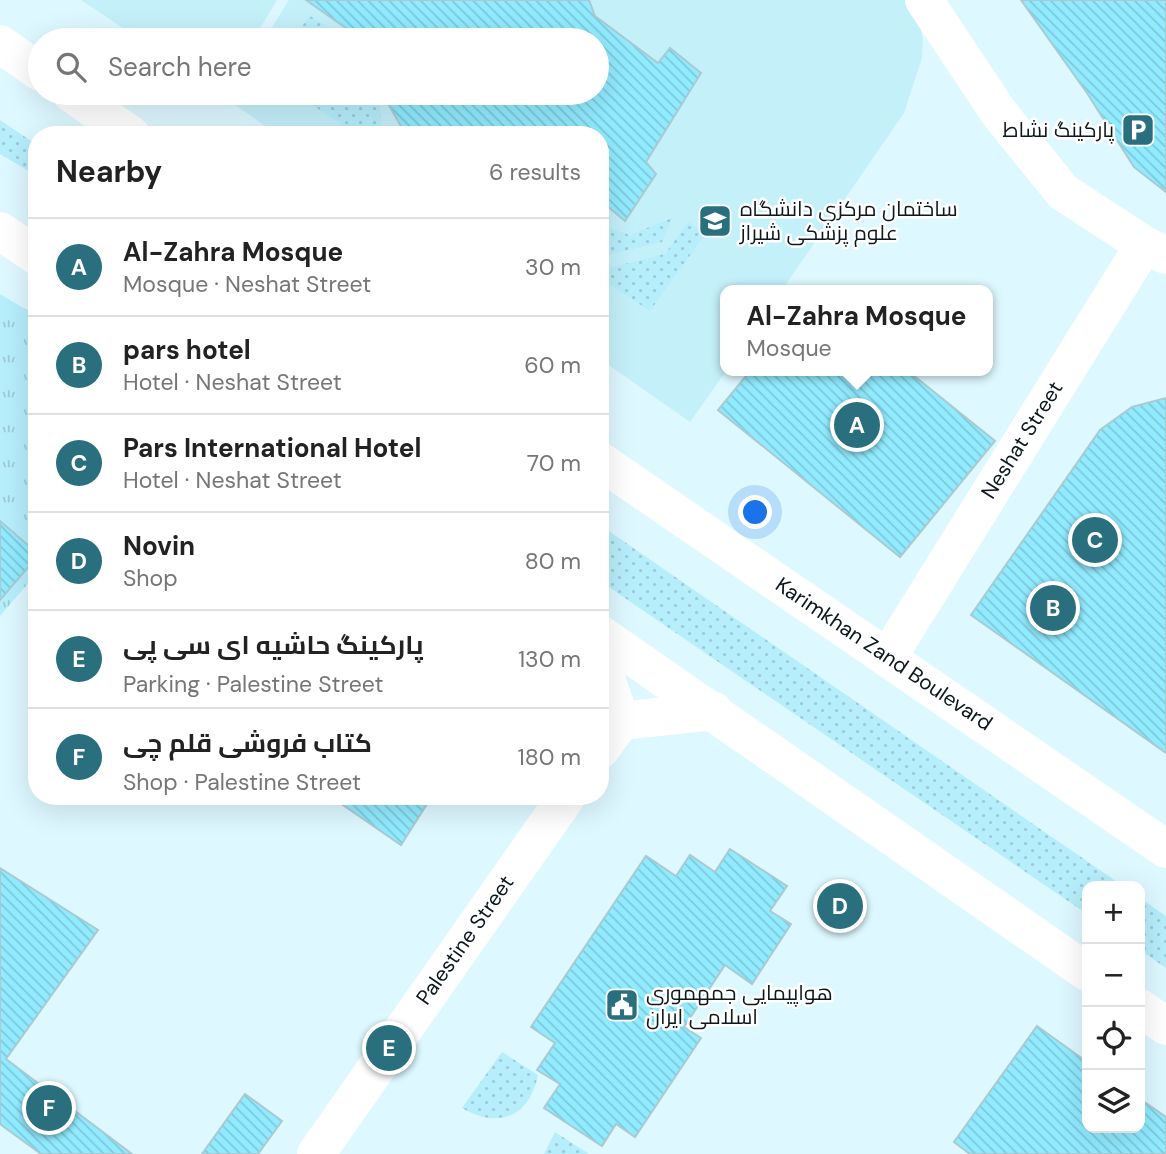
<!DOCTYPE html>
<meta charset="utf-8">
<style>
body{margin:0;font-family:"DM Sans",Cairo,sans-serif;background:#f6f6f6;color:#222}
.controls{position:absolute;right:21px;bottom:21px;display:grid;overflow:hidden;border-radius:14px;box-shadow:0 7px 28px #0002}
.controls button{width:63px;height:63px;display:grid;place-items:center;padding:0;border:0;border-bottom:2px solid #e0e0e0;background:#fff;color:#222;font:35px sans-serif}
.you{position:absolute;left:756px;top:513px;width:24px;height:24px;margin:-18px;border:5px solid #fff;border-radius:50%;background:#1a73e8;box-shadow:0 0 0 10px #1a73e833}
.badge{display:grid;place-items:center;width:46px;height:46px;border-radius:50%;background:#296f7e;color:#fff;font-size:23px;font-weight:700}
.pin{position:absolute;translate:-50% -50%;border:4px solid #fff;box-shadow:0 2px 7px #0006}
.popup{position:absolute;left:720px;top:285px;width:273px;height:91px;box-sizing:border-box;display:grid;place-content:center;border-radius:14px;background:#fff;filter:drop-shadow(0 2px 5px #0005);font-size:23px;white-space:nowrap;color:#767676}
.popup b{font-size:26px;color:#222}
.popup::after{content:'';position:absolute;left:50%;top:100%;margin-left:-14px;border:14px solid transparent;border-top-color:#fff}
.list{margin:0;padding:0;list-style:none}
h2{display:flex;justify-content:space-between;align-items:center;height:91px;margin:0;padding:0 28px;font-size:30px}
h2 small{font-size:23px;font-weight:400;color:#767676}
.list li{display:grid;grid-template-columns:46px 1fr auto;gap:21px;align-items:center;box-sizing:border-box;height:98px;padding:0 28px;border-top:2px solid #e0e0e0}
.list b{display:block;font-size:26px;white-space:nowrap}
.list p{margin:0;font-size:23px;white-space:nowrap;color:#767676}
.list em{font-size:23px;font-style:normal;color:#767676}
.icon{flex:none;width:38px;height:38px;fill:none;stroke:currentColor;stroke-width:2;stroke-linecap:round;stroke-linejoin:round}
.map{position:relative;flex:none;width:1166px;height:1154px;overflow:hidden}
.search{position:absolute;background:#fff;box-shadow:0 7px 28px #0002;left:28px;top:28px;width:581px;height:77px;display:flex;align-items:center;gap:18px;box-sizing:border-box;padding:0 24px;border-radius:38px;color:#767676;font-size:26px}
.panel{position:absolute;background:#fff;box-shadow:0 7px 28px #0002;left:28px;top:126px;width:581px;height:679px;border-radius:28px}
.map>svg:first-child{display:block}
</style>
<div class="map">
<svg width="1166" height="1154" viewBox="0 0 1166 1154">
<defs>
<pattern id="grass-dots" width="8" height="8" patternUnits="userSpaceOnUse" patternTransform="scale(1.75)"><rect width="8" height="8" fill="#b7eefb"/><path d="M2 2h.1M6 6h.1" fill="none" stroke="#9ccbd7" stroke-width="1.8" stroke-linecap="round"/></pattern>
<pattern id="park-tufts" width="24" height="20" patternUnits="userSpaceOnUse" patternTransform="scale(1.75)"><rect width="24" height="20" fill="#b7eefb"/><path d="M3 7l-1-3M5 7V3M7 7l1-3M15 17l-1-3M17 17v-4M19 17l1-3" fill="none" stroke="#9ccbd7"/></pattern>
<pattern id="building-back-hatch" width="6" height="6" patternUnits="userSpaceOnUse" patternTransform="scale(1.75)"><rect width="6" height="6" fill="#91ebff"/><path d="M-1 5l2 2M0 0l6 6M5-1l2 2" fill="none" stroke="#7cc9da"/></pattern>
</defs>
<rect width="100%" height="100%" fill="#def8ff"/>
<g fill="#c4f0fa">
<polygon points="81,0 277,0 253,40 141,40"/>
<polygon points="289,0 907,0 918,18 923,39 922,58 904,113 782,290 726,290 726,371 690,422 600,359 600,135 278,135 228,100 232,93 597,93 597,40 264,40"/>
</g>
<g fill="url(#grass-dots)">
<polygon points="310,16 349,40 291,40"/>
<polygon points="294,93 379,93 381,125 365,135 358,135"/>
<polygon points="0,120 37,145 37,176 0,154"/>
<polygon points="672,218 662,242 600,257 600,225 630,235"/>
<polygon points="688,222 706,233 650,311 600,278 600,270 665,254"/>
<polygon points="600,525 1123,886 1087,886 1087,914 600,581"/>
<polygon points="1140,898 1166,916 1166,968 1140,950"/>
<path d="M502 1052 538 1075C529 1118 498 1129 462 1108Z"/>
<polygon points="555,1132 589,1154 544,1154"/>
</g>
<polygon fill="url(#park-tufts)" points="0,294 37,316 37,573 0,616"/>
<g fill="url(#building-back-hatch)" stroke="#aacad2" stroke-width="2">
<polygon points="306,0 589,0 595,16 658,63 670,48 701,73 646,162 656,174 625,221 600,200 600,135 406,135 382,93 597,93 597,40 363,40"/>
<polygon points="1021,0 1166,0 1166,192 1134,167 1087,93"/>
<polygon points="750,371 908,371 995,441 900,557 718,410"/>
<polygon points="1166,398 1166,753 971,615 1100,430 1132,407"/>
<polygon points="0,521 37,553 37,557 0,600"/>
<polygon points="330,796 432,796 401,845"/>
<polygon points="730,849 787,886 770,911 791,924 752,984 725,965 684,1027 701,1038 635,1137 616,1124 602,1146 544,1108 560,1084 537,1070 555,1043 531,1027 646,856 676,876 690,855 715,872"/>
<polygon points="0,868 98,930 6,1059 132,1154 41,1154 0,1124"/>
<polygon points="1037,1026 1087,1062 1087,1128 1140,1128 1140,1099 1166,1117 1166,1154 970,1154 954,1142"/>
<polygon points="245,1094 282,1121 258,1154 202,1154"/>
</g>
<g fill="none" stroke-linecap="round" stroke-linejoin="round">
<g stroke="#fff" stroke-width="38">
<polyline points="600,662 621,721"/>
<polyline points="621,721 714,711"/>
<polyline points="600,750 621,721"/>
<polyline points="316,1154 567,796"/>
</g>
<g stroke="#fff" stroke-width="38">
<polyline points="924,0 999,113 1063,192 1144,245 1166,255"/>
<polyline points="0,44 40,72"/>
<polyline points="71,93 131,135"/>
<polyline points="0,231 37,256"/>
<polyline points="600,461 1166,849"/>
<polyline points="600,634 1087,972"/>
<polyline points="888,657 1144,245"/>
<polyline points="1140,1008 1166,1026"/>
</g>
</g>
<defs>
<symbol id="parking-square" viewBox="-11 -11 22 22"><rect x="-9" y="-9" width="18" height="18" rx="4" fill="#296f7e" stroke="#fff"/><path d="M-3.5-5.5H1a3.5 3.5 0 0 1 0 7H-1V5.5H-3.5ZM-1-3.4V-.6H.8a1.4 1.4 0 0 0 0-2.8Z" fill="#fff"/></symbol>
<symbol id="university-square" viewBox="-11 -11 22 22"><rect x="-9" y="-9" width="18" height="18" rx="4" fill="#296f7e" stroke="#fff"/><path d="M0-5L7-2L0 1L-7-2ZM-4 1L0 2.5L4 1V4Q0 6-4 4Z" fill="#fff"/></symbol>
<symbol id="civic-square" viewBox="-11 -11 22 22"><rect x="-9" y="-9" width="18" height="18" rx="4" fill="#296f7e" stroke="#fff"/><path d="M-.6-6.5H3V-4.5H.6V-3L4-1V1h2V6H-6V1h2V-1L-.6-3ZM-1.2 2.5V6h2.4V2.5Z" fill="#fff"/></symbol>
</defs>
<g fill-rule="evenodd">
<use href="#parking-square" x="1119" y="111" width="38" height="38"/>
<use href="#university-square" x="696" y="202" width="38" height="38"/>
<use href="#civic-square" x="603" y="986" width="38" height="38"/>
</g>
<g text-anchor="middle" stroke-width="5" stroke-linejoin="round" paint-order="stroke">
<g font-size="21" fill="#0c181b" stroke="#fff" text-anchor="start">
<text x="1114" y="137" text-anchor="end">پارکینگ نشاط</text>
<text x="740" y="216">ساختمان مرکزی دانشگاه<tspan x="740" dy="24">علوم پزشکی شیراز</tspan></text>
<text x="646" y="1000">هواپیمایی جمهموری<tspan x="646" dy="24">اسلامی ایران</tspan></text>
</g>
<g font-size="21" fill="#0c181b" stroke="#fff">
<text transform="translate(1022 440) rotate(-58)" y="7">Neshat Street</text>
<text transform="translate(884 654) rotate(34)" y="7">Karimkhan Zand Boulevard</text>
<text transform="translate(465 940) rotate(-55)" y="7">Palestine Street</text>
</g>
</g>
</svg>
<div class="controls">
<button>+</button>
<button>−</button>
<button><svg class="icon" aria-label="locate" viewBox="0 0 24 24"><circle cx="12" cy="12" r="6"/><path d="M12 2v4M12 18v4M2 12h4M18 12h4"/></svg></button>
<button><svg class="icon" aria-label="layers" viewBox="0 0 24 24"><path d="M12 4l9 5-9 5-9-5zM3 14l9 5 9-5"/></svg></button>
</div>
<div class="you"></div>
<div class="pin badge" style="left:857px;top:425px">A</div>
<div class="popup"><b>Al-Zahra Mosque</b>Mosque</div>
<div class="pin badge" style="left:1053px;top:608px">B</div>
<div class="pin badge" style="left:1095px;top:540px">C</div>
<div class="pin badge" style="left:840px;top:906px">D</div>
<div class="pin badge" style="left:389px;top:1048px">E</div>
<div class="pin badge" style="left:49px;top:1108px">F</div>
<div class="search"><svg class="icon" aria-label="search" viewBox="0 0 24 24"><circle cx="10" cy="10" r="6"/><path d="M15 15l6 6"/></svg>Search here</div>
<section class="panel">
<h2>Nearby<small>6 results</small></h2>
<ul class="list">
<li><span class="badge">A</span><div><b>Al-Zahra Mosque</b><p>Mosque · Neshat Street</p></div><em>30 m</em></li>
<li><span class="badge">B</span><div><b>pars hotel</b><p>Hotel · Neshat Street</p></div><em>60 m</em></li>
<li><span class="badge">C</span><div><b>Pars International Hotel</b><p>Hotel · Neshat Street</p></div><em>70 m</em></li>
<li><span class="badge">D</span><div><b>Novin</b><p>Shop</p></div><em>80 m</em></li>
<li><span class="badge">E</span><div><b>پارکینگ حاشیه ای سی پی</b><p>Parking · Palestine Street</p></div><em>130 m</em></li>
<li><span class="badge">F</span><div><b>کتاب فروشی قلم چی</b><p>Shop · Palestine Street</p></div><em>180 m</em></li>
</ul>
</section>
</div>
